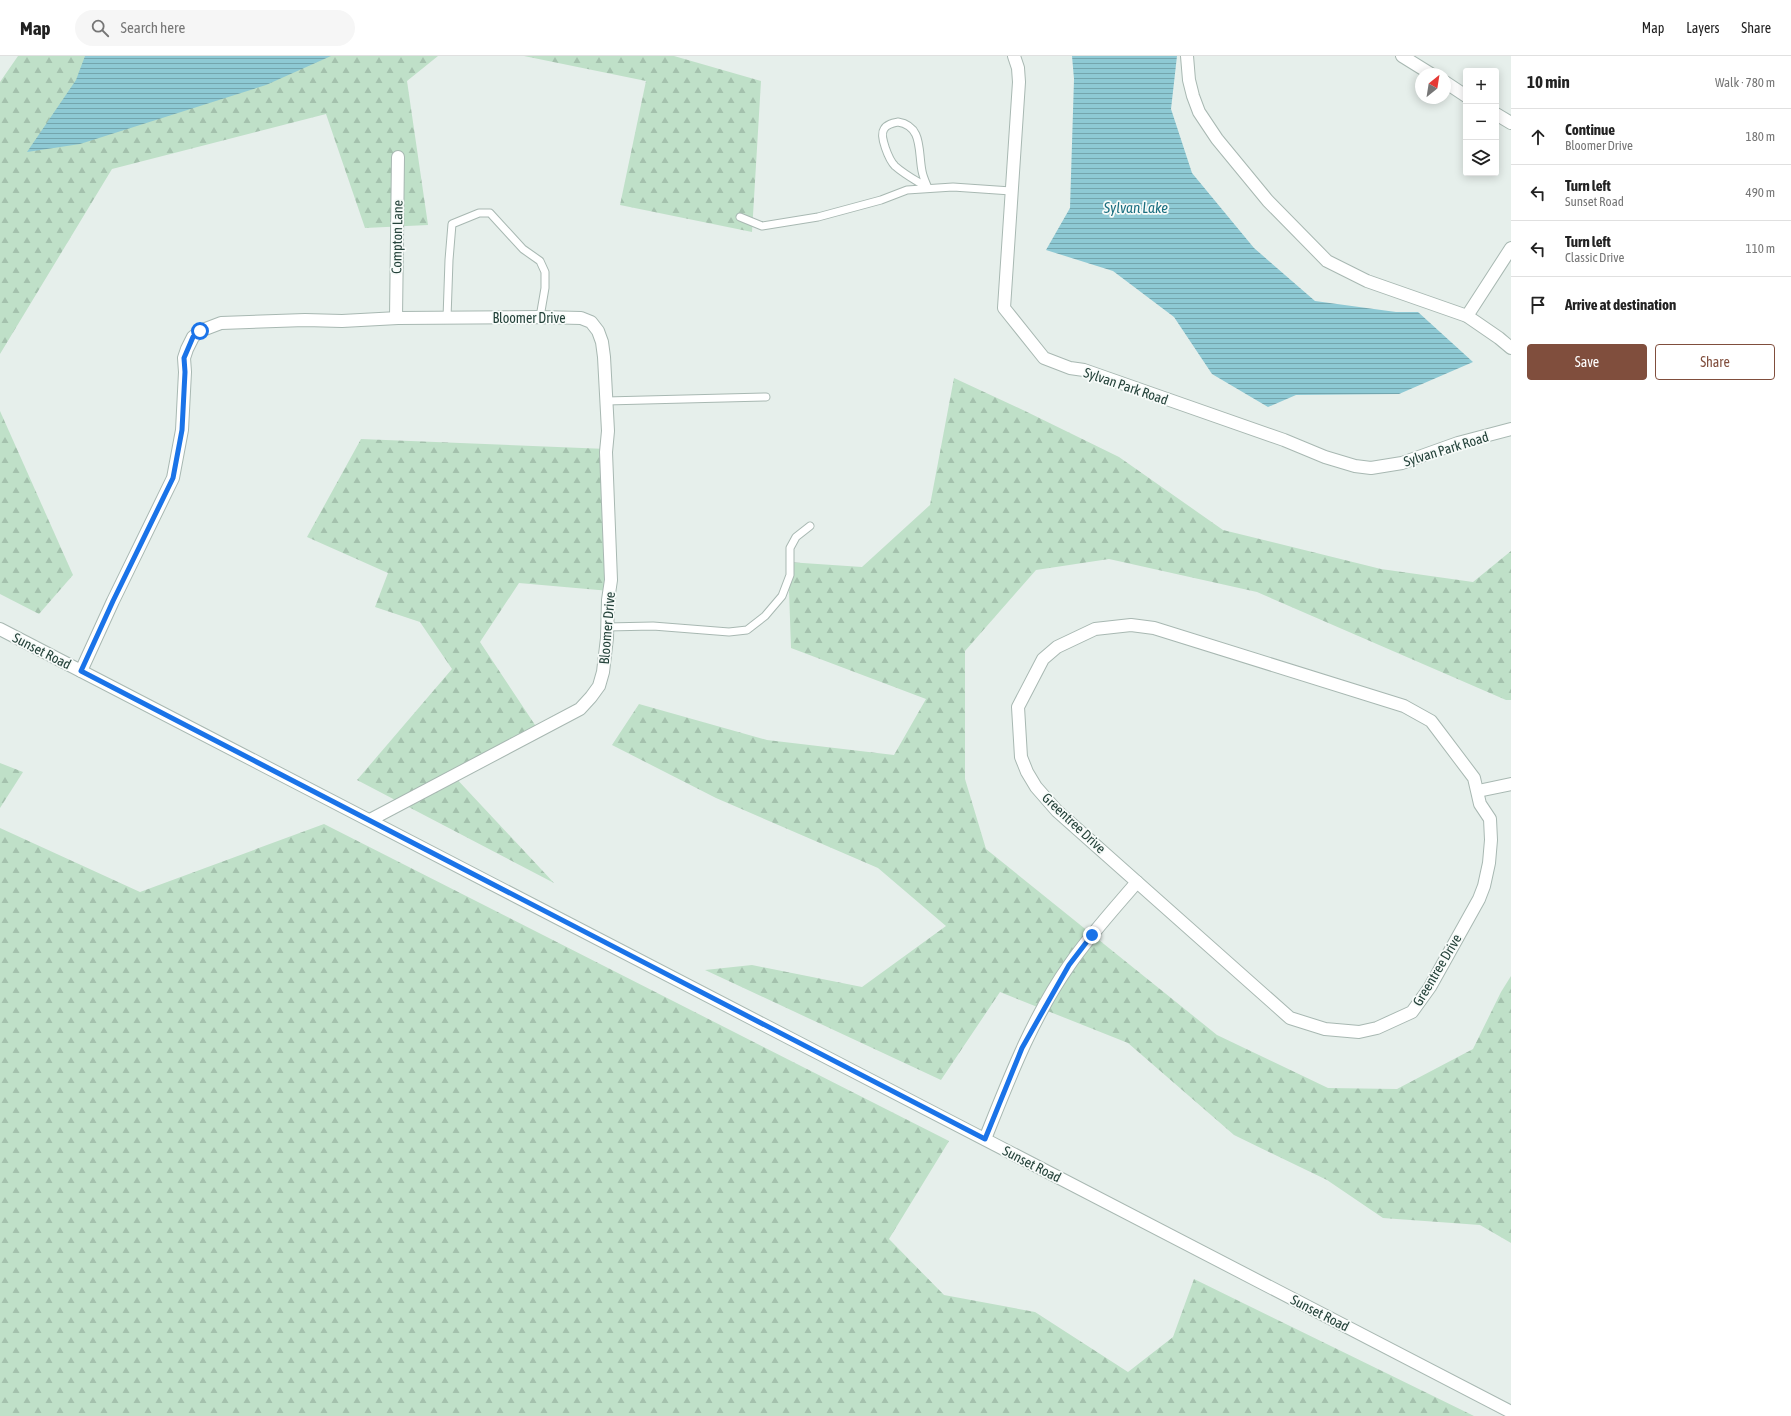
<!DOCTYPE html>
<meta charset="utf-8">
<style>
body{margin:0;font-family:"Asap Condensed",sans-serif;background:#f6f6f6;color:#222}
.controls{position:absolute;right:12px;top:12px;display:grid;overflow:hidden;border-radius:4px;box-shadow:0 2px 10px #0003}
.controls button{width:36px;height:36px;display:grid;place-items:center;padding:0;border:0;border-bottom:1px solid #e0e0e0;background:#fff;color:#222;font:20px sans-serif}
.compass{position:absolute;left:1415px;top:12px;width:36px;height:36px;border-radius:50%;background:#fff;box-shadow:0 2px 10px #0003;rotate:30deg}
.stop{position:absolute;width:12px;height:12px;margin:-9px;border:3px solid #1a73e8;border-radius:50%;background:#fff}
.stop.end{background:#1a73e8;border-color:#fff;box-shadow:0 1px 4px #0008}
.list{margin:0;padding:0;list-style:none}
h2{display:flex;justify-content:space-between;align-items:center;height:52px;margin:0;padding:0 16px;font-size:17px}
h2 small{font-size:13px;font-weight:400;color:#767676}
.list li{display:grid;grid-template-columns:26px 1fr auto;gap:12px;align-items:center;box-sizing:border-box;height:56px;padding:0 16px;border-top:1px solid #e0e0e0}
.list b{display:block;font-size:15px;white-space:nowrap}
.list p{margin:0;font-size:13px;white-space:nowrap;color:#767676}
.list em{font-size:13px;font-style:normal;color:#767676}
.actions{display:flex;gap:8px;padding:12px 16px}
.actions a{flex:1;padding:9px 0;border:1px solid #804e3d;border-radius:4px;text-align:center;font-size:14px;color:#804e3d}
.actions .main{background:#804e3d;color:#fff}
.icon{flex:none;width:22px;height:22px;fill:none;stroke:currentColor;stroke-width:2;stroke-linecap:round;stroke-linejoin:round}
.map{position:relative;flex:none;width:1511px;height:1360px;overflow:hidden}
header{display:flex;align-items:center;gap:24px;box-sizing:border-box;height:56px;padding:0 20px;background:#fff;border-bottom:1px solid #e0e0e0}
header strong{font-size:19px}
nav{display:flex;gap:22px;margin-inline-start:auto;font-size:14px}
.search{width:280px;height:36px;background:#f6f6f6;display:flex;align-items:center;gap:10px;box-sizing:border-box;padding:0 14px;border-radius:22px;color:#767676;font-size:15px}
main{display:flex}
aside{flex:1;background:#fff}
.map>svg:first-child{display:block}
</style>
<header>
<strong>Map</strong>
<div class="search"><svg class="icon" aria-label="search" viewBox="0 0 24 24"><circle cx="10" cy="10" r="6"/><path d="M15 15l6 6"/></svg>Search here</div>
<nav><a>Map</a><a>Layers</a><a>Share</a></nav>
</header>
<main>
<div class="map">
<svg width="1511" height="1360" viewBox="0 0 1511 1360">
<defs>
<pattern id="forest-firs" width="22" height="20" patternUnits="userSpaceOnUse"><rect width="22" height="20" fill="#bfe0c8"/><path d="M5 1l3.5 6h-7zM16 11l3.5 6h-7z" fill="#a4c1ad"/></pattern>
<pattern id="water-rules" width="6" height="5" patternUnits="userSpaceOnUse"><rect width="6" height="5" fill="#8ec9d4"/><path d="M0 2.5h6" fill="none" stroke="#74a5ad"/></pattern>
</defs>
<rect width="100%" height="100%" fill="#e6efeb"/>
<g fill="url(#forest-firs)">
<polygon points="18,0 438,0 407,25 428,169 365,172 326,58 112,113 0,298 0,26"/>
<polygon points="524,0 674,0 761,25 752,176 620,149 646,25"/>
<polygon points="954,322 1023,354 1119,401 1223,474 1381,513 1473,526 1511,495 1511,644 1506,644 1257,536 1109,503 1036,514 965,595 965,723 986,793 1217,979 1328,1032 1397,1033 1473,993 1501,936 1511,920 1511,1187 1480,1169 1383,1162 1327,1124 1234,1079 1128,987 1000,936 941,1024 705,914 752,909 862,931 946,870 878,812 716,742 612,689 639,648 767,684 894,699 926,643 791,592 788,506 862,511 930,449"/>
<polygon points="0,355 73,519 39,558 0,538"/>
<polygon points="361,383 607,393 610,535 519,527 480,586 541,678 453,719 554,827 357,724 452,613 420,566 375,551 388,517 307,481"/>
<polygon points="0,707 23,716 0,752"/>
<polygon points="324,768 949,1085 889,1183 944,1239 1035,1256 1128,1316 1173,1281 1194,1223 1474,1360 0,1360 0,772 140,836"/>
</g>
<g fill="url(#water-rules)">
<polygon points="85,0 331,0 266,29 80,88 27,96 76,24"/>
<polygon points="1072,0 1177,0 1171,53 1192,117 1254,192 1315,245 1396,256 1418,256 1473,306 1399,338 1296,339 1268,351 1212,318 1174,261 1113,215 1046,194 1070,152 1074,23"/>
</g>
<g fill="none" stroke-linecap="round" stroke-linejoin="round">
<defs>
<g id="service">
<path d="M898 66C923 70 918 95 922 115 923 121 926 127 928 132 917 125 905 119 895 110 889 104 879 80 884 73 887 68 893 67 898 66Z"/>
<polyline points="740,161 762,170 818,161 881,144 907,134 953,131 1011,135"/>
<polyline points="447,262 449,204 452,168 479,157 490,157 523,193 540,205 545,216 545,232 540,261"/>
<polyline points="606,345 766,341"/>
<polyline points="607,571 653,570 729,576 747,574 765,560 782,540 790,519 790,492 796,481 810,470"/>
</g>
<g id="minor">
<polyline points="1014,0 1018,12 1019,26 1004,252 1044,302 1070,312 1084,314 1284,384 1325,401 1355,410 1371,412 1402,407 1458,387 1511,373"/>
<polyline points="1187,0 1189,24 1193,40 1199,56 1217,83 1268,145 1327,205 1367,225 1467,260 1499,282 1511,292"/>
<polyline points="1402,0 1431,18"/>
<polyline points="1445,26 1466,40"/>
<polyline points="1496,58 1511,67"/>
<polyline points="1467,260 1511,192"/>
<polyline points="396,262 398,101"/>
<polygon points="1131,569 1154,572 1404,650 1431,665 1474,722 1480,748 1490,763 1491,784 1489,807 1484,830 1479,843 1430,931 1412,956 1377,972 1359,976 1325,973 1290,962 1057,755 1036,731 1027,716 1021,701 1018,651 1043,603 1057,591 1095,573"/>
<polyline points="81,615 113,545 173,422 182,374 185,316 184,302 187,293 193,281 200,275 221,267 305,264 342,265 398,262 540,261 581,262 591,266 598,275 602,286 604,301 608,375 606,396 611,524 608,544 607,582 603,616 599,630 591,641 580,653 370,764"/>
<polyline points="1478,735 1511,728"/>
<path d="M985 1083C1009 1023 1032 962 1070 908 1090 879 1114 853 1137 826"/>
</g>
<polyline id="tertiary" points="0,573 1511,1356"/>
</defs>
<use href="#service" stroke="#a8b8b2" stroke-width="9"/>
<use href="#minor" stroke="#a8b8b2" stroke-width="14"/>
<use href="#tertiary" stroke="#a8b8b2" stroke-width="14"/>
<use href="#service" stroke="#fff" stroke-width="7"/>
<use href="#minor" stroke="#fff" stroke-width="12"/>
<use href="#tertiary" stroke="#fff" stroke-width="12"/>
</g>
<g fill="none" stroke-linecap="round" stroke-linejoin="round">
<polyline stroke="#1a73e8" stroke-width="5" points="200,275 193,281 184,302 185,316 182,374 173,422 113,545 81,615 985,1083 1022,992 1069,909 1092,879"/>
</g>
<g text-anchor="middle" stroke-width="3.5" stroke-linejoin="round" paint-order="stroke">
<g font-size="14" fill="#24423a" stroke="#f7fbf9">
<text transform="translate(397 181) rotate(-89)" y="5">Compton Lane</text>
<text x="529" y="267">Bloomer Drive</text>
<text transform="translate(1126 330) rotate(19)" y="5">Sylvan Park Road</text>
<text transform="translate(1446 393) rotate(-17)" y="5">Sylvan Park Road</text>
<text transform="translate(607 572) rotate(-85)" y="5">Bloomer Drive</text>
<text transform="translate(42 595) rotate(27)" y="5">Sunset Road</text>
<text transform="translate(1074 767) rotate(43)" y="5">Greentree Drive</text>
<text transform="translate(1437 914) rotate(-59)" y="5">Greentree Drive</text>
<text transform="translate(1032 1108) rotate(27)" y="5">Sunset Road</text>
<text transform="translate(1320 1257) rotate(27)" y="5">Sunset Road</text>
</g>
<g font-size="15" font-style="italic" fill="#1c6f80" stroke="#f7fbf9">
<text x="1136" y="157">Sylvan Lake</text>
</g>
</g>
</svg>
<div class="controls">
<button>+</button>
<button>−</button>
<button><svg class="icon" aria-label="layers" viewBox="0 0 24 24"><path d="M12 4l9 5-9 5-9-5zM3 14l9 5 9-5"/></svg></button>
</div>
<svg class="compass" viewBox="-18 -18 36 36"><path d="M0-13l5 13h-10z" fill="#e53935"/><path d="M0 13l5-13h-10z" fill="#767676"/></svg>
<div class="stop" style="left:200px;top:275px"></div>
<div class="stop end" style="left:1092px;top:879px"></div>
</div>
<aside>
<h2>10 min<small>Walk · 780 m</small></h2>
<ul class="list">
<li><svg class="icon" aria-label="ahead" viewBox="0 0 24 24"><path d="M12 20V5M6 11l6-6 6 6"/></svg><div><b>Continue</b><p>Bloomer Drive</p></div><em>180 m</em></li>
<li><svg class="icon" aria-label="left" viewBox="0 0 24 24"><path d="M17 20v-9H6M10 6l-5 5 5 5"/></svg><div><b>Turn left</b><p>Sunset Road</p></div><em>490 m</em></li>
<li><svg class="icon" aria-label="left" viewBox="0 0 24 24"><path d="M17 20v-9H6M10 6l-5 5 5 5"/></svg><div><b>Turn left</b><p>Classic Drive</p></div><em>110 m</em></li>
<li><svg class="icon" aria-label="arrive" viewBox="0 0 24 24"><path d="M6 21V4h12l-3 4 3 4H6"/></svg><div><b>Arrive at destination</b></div></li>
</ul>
<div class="actions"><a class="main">Save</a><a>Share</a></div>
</aside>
</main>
